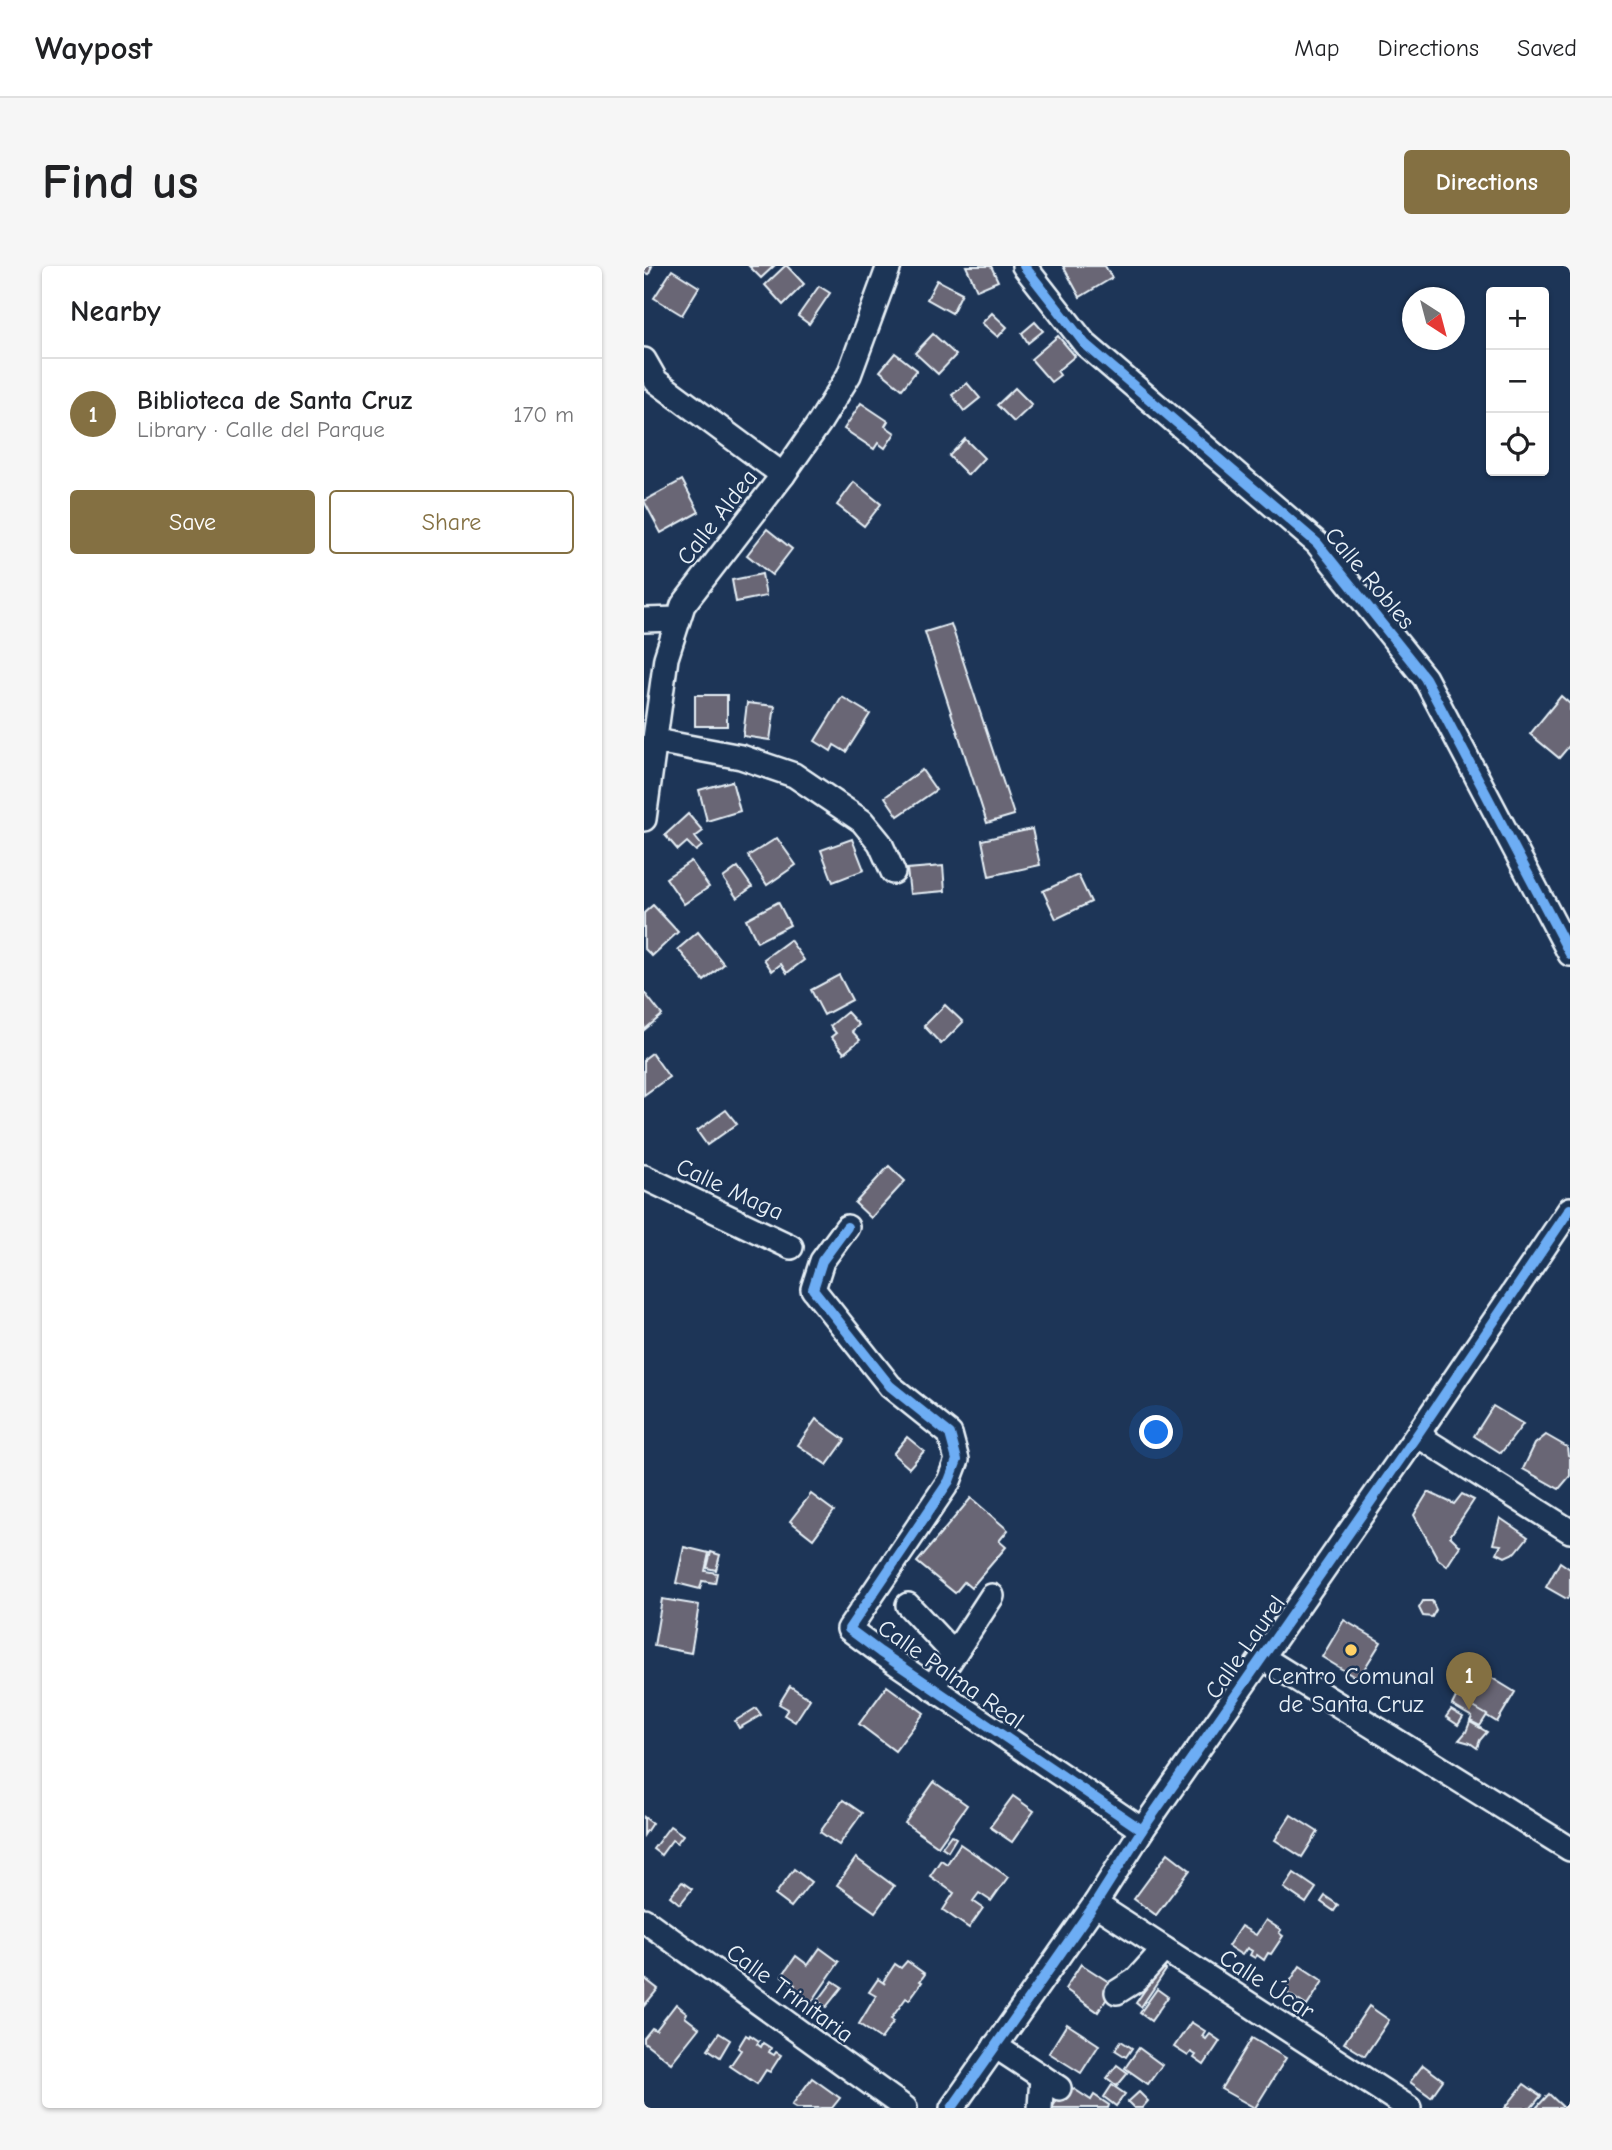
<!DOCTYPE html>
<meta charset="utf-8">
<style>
body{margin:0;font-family:"Comic Neue",sans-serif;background:#f6f6f6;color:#202124}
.controls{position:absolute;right:21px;top:21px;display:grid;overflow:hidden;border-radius:7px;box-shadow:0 2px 5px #0004}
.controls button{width:63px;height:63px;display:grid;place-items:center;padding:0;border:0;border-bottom:2px solid #e0e0e0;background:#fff;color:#202124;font:35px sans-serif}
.compass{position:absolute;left:758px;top:21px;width:63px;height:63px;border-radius:50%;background:#fff;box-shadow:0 2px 5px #0004;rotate:144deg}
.you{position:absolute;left:513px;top:1167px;width:24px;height:24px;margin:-18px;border:5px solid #fff;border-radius:50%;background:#1a73e8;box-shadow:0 0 0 10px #1a73e833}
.badge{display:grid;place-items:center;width:46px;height:46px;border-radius:50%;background:#847042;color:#fff;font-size:23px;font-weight:700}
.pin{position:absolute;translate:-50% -58px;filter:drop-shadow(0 2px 4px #0008)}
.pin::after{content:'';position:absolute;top:37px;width:24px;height:21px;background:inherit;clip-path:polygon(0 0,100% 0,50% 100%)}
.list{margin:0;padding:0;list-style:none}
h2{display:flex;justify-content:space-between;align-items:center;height:91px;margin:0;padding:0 28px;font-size:30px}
h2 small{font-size:23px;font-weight:400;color:#757577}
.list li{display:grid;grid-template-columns:46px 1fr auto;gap:21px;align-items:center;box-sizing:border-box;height:112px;padding:0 28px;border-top:2px solid #e0e0e0}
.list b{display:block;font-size:26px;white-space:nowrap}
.list p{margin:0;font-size:23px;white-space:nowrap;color:#757577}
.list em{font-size:23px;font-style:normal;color:#757577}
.actions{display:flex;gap:14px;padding:21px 28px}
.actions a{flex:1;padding:16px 0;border:2px solid #847042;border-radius:7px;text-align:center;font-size:24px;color:#847042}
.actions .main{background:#847042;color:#fff}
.icon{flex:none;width:38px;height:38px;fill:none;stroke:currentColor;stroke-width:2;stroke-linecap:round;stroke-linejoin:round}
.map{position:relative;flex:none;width:926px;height:1842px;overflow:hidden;border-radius:7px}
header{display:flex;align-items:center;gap:42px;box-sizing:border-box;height:98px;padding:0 35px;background:#fff;border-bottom:2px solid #e0e0e0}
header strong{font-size:33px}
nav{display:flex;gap:38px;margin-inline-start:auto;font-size:24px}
.intro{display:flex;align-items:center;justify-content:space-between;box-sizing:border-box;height:168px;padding:0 42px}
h1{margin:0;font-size:49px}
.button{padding:18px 32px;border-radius:7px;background:#847042;color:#fff;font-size:24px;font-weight:700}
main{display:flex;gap:42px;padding:0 42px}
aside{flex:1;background:#fff;border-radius:7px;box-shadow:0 2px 5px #0004}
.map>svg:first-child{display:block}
</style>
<header>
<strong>Waypost</strong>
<nav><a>Map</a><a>Directions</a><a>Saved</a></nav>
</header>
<div class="intro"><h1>Find us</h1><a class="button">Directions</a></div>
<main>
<aside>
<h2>Nearby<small></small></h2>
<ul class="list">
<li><span class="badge">1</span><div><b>Biblioteca de Santa Cruz</b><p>Library · Calle del Parque</p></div><em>170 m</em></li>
</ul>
<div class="actions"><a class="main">Save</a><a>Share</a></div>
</aside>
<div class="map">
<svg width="926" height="1842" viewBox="0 0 926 1842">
<rect width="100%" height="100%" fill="#1d3557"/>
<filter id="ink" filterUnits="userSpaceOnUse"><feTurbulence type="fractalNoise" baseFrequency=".0143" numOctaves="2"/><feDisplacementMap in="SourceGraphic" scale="14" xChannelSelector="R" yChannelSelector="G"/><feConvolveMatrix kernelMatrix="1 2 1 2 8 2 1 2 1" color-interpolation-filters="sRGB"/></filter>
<g filter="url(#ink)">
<g fill="#696674" stroke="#e8f1f8" stroke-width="2">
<polygon points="1,0 8,0 5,8 0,7"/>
<polygon points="105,0 130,0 117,12"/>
<polygon points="141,0 143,0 160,18 139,39 121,19"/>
<polygon points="322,0 347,0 354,15 333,24"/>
<polygon points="419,0 461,0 468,12 436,31"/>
<polygon points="28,4 55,21 38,49 10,32"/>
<polygon points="293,14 318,27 308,47 283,33"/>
<polygon points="175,20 186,27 165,58 154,50"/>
<polygon points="348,47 363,61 354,71 338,57"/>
<polygon points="391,56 399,65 384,77 378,67"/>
<polygon points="289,68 312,89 294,108 271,87"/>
<polygon points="414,70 431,90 413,105 416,109 407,116 387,93"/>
<polygon points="251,87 273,104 258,123 236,105"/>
<polygon points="323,117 336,132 320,145 308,129"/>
<polygon points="371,122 388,139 370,156 353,139"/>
<polygon points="217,137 244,155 241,160 251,167 241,182 234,177 230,183 200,163"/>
<polygon points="321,173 340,192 324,209 305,190"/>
<polygon points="38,214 55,246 17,267 0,235"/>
<polygon points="210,216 237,238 220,260 193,239"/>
<polygon points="123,263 148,283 128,309 103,289"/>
<polygon points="118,308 122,330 92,336 88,314"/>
<polygon points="307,358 370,549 343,557 281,366"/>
<rect x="51" y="429" width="32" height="31"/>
<polygon points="917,430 926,438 926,479 915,492 886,468"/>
<polygon points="198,431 226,448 202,486 190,479 187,485 171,475"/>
<polygon points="103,437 131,440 126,474 99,470"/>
<polygon points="278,504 292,524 254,550 241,531"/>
<polygon points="88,515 96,545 63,555 55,524"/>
<polygon points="44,548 59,565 51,571 58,580 52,585 43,576 34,584 21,569"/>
<polygon points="388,563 396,599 345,610 338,574"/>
<polygon points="133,572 152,599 123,619 104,590"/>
<polygon points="208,573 220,604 189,616 177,584"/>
<polygon points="47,595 65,621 40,638 22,612"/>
<polygon points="299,600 301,625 266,628 263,603"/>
<polygon points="94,601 108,621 93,632 79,612"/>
<polygon points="434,609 447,636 412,653 399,625"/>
<polygon points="134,636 146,659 113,676 102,653"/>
<polygon points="9,639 34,666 8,690 0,682 0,647"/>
<polygon points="54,666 80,698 60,715 34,683"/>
<polygon points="146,674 160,694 143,707 137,698 128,705 120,693"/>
<polygon points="195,709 208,734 180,749 167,724"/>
<polygon points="0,726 18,749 0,764"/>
<polygon points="301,739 319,756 297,778 280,760"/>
<polygon points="203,746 215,759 208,765 216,774 200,787 187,771 192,767 186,760"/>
<polygon points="8,787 25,811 0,829 0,793"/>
<polygon points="82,844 93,858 63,879 53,865"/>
<polygon points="245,900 261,915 227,952 211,937"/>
<polygon points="849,1140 879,1158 857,1187 830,1170"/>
<polygon points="172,1153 201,1174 183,1199 154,1179"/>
<polygon points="902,1169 923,1181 924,1189 926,1190 926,1210 915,1223 879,1203 891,1178"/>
<polygon points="263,1171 280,1185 265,1202 249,1188"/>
<polygon points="784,1226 810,1238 818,1228 830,1234 806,1270 816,1280 803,1300 794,1293 770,1249"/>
<polygon points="167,1228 190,1245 169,1273 146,1255"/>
<polygon points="327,1232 364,1264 355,1275 362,1281 327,1322 320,1316 311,1327 273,1296"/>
<polygon points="856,1252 884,1271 872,1286 861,1291 853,1287 857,1279 849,1278"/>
<polygon points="40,1281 65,1287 61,1305 73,1307 71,1317 58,1315 56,1323 32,1317"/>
<polygon points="67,1286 76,1289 72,1304 63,1302"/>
<polygon points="916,1296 926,1303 926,1329 923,1333 902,1321"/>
<polygon points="18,1333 55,1339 47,1387 10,1380"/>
<polygon points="779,1335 788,1335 792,1344 788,1351 779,1350 775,1342"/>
<polygon points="700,1354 737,1376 714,1413 678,1391"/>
<polygon points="830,1401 871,1426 853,1456 812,1431"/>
<polygon points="146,1420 166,1433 151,1456 140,1449 144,1443 135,1438"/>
<polygon points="243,1420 280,1447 251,1485 215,1458"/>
<polygon points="812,1431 843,1449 836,1460 826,1455 828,1451 808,1439"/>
<polygon points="112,1442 117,1449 95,1462 91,1455"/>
<polygon points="807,1444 819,1451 814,1459 802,1451"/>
<polygon points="826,1456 843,1466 836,1474 833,1482 826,1477 815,1474 822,1466"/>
<polygon points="290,1516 323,1539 294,1580 261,1557"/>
<polygon points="369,1530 390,1545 368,1576 346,1561"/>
<polygon points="199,1534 218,1547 195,1579 176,1566"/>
<polygon points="647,1549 674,1566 658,1591 631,1574"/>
<polygon points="0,1551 8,1557 0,1569"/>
<polygon points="26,1560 39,1569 33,1577 28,1574 17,1589 9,1583"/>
<polygon points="307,1569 312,1572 304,1585 298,1581"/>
<polygon points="316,1578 364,1611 347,1635 335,1627 329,1635 339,1642 325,1662 299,1644 310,1627 286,1610 297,1594 303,1598"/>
<polygon points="524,1587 546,1604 512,1649 490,1633"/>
<polygon points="212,1592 250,1620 231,1646 193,1619"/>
<polygon points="150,1603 167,1616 147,1641 131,1629"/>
<polygon points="650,1607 672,1622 662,1637 640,1622"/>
<polygon points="38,1616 48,1623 36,1638 26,1630"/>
<polygon points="681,1630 694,1639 690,1645 677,1636"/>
<polygon points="622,1654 637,1664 635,1667 639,1670 627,1688 624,1687 620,1694 613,1689 611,1692 606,1689 608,1685 603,1682 598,1689 584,1680 597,1660 612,1669"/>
<polygon points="176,1682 195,1696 167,1737 147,1724 151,1719 138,1710 152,1690 164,1699"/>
<polygon points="263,1695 281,1708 276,1715 278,1716 265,1734 262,1732 247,1753 250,1755 237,1773 215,1758 232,1730 225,1726 234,1713 241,1718 239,1716 251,1698 257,1702"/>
<polygon points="437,1698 471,1720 454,1746 421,1723"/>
<polygon points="517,1700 522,1704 497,1741 492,1737"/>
<polygon points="656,1700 679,1715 663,1740 640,1725"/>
<polygon points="0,1712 14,1723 0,1740"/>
<polygon points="189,1715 198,1721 182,1741 174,1735"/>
<polygon points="513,1723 524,1731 507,1755 496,1747"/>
<polygon points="32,1738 43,1747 41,1751 55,1762 27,1797 0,1776 0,1772 8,1762 12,1764"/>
<polygon points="725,1740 745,1754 721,1790 700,1777"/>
<polygon points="547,1756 561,1765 558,1770 562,1773 566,1768 576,1775 560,1799 550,1792 552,1789 547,1786 544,1790 530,1781"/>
<polygon points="423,1758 455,1779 437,1807 405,1787"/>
<polygon points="75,1767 86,1774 76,1791 64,1783"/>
<polygon points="102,1769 105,1771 106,1769 115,1775 113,1778 117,1781 119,1777 127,1782 125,1786 130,1789 132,1786 137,1789 126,1806 122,1804 113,1818 86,1800 97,1784 94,1782"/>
<polygon points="608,1772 642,1792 611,1842 577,1823"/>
<polygon points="477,1775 488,1782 482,1791 471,1784"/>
<polygon points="495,1782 518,1799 504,1818 481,1802"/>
<polygon points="473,1799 484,1807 473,1820 463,1812"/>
<polygon points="779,1799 799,1814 787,1831 766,1816"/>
<polygon points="168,1812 196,1832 188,1842 153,1842 148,1839"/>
<polygon points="880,1818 897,1830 887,1842 861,1842"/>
<polygon points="468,1819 481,1828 472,1840 460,1831"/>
<polygon points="427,1821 447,1834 450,1829 465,1839 464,1842 408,1842 416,1829 420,1831"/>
<polygon points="495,1826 504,1835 498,1842 490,1842 484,1836"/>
<polygon points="905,1828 920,1842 892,1842"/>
</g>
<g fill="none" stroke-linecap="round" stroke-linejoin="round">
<defs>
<g id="minor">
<polyline points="380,0 441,78 673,277 781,412 926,688"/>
<polyline points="0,94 12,115 139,209"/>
<polyline points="0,354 34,353"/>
<polyline points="12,475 97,491 150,509 218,555 236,577 249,606"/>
<polyline points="0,553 22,392 39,339 139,209 176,156 205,109 245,0"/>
<polyline points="0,911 147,981 145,980"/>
<polyline points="203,961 178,995 169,1023 246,1120 306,1168 313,1194 305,1215 205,1363 236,1386 498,1564"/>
<polyline points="773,1169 926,1265"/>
<polyline points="264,1339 310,1388"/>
<polyline points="619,1392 926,1583"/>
<polyline points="288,1422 348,1330"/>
<polyline points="451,1638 765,1842"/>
<polyline points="0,1654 261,1842"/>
<polyline points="473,1726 492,1714 520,1683"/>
<polyline points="351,1780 415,1822"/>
<polyline points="308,1842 451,1638 498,1564 773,1169 926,943"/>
<polyline points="396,1842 398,1811"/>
</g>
</defs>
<use href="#minor" stroke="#e8f1f8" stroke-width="28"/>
<use href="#minor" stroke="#1d3557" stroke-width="23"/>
<defs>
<g id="cycleway">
<polyline points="380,0 441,78 673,277 781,412 926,688"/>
<polyline points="203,961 178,995 169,1023 246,1120 306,1168 313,1194 305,1215 205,1363 236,1386 498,1564"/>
<polyline points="308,1842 451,1638 498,1564 773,1169 926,943"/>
</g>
</defs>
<use href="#cycleway" stroke="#1d3557" stroke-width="15"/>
<use href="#cycleway" stroke="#6dadf4" stroke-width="10"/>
</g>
</g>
<circle fill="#ffd166" stroke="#1d3557" stroke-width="2.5" cx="707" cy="1384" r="7"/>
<g text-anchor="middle" stroke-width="5" stroke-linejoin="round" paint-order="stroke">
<g font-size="24" fill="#e8f1f8" stroke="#1d3557">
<text transform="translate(73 251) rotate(-52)" y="8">Calle Aldea</text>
<text transform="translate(726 312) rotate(50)" y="8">Calle Robles</text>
<text transform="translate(86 923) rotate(25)" y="8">Calle Maga</text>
<text transform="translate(601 1381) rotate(-55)" y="8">Calle Laurel</text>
<text transform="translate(307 1408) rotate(35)" y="8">Calle Palma Real</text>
<text transform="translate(623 1718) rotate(33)" y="8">Calle Úcar</text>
<text transform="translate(146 1727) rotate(36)" y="8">Calle Trinitaria</text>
</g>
<g font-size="24" fill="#e8f1f8" stroke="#1d3557">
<text x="707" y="1418">Centro Comunal<tspan x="707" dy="28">de Santa Cruz</tspan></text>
</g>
</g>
</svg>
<div class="controls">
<button>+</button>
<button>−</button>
<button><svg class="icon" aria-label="locate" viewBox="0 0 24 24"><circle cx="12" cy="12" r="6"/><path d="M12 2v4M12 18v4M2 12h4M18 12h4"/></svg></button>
</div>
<svg class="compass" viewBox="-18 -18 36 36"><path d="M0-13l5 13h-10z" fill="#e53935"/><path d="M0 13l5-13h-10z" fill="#757577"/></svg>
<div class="you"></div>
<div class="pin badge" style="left:825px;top:1444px">1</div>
</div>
</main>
